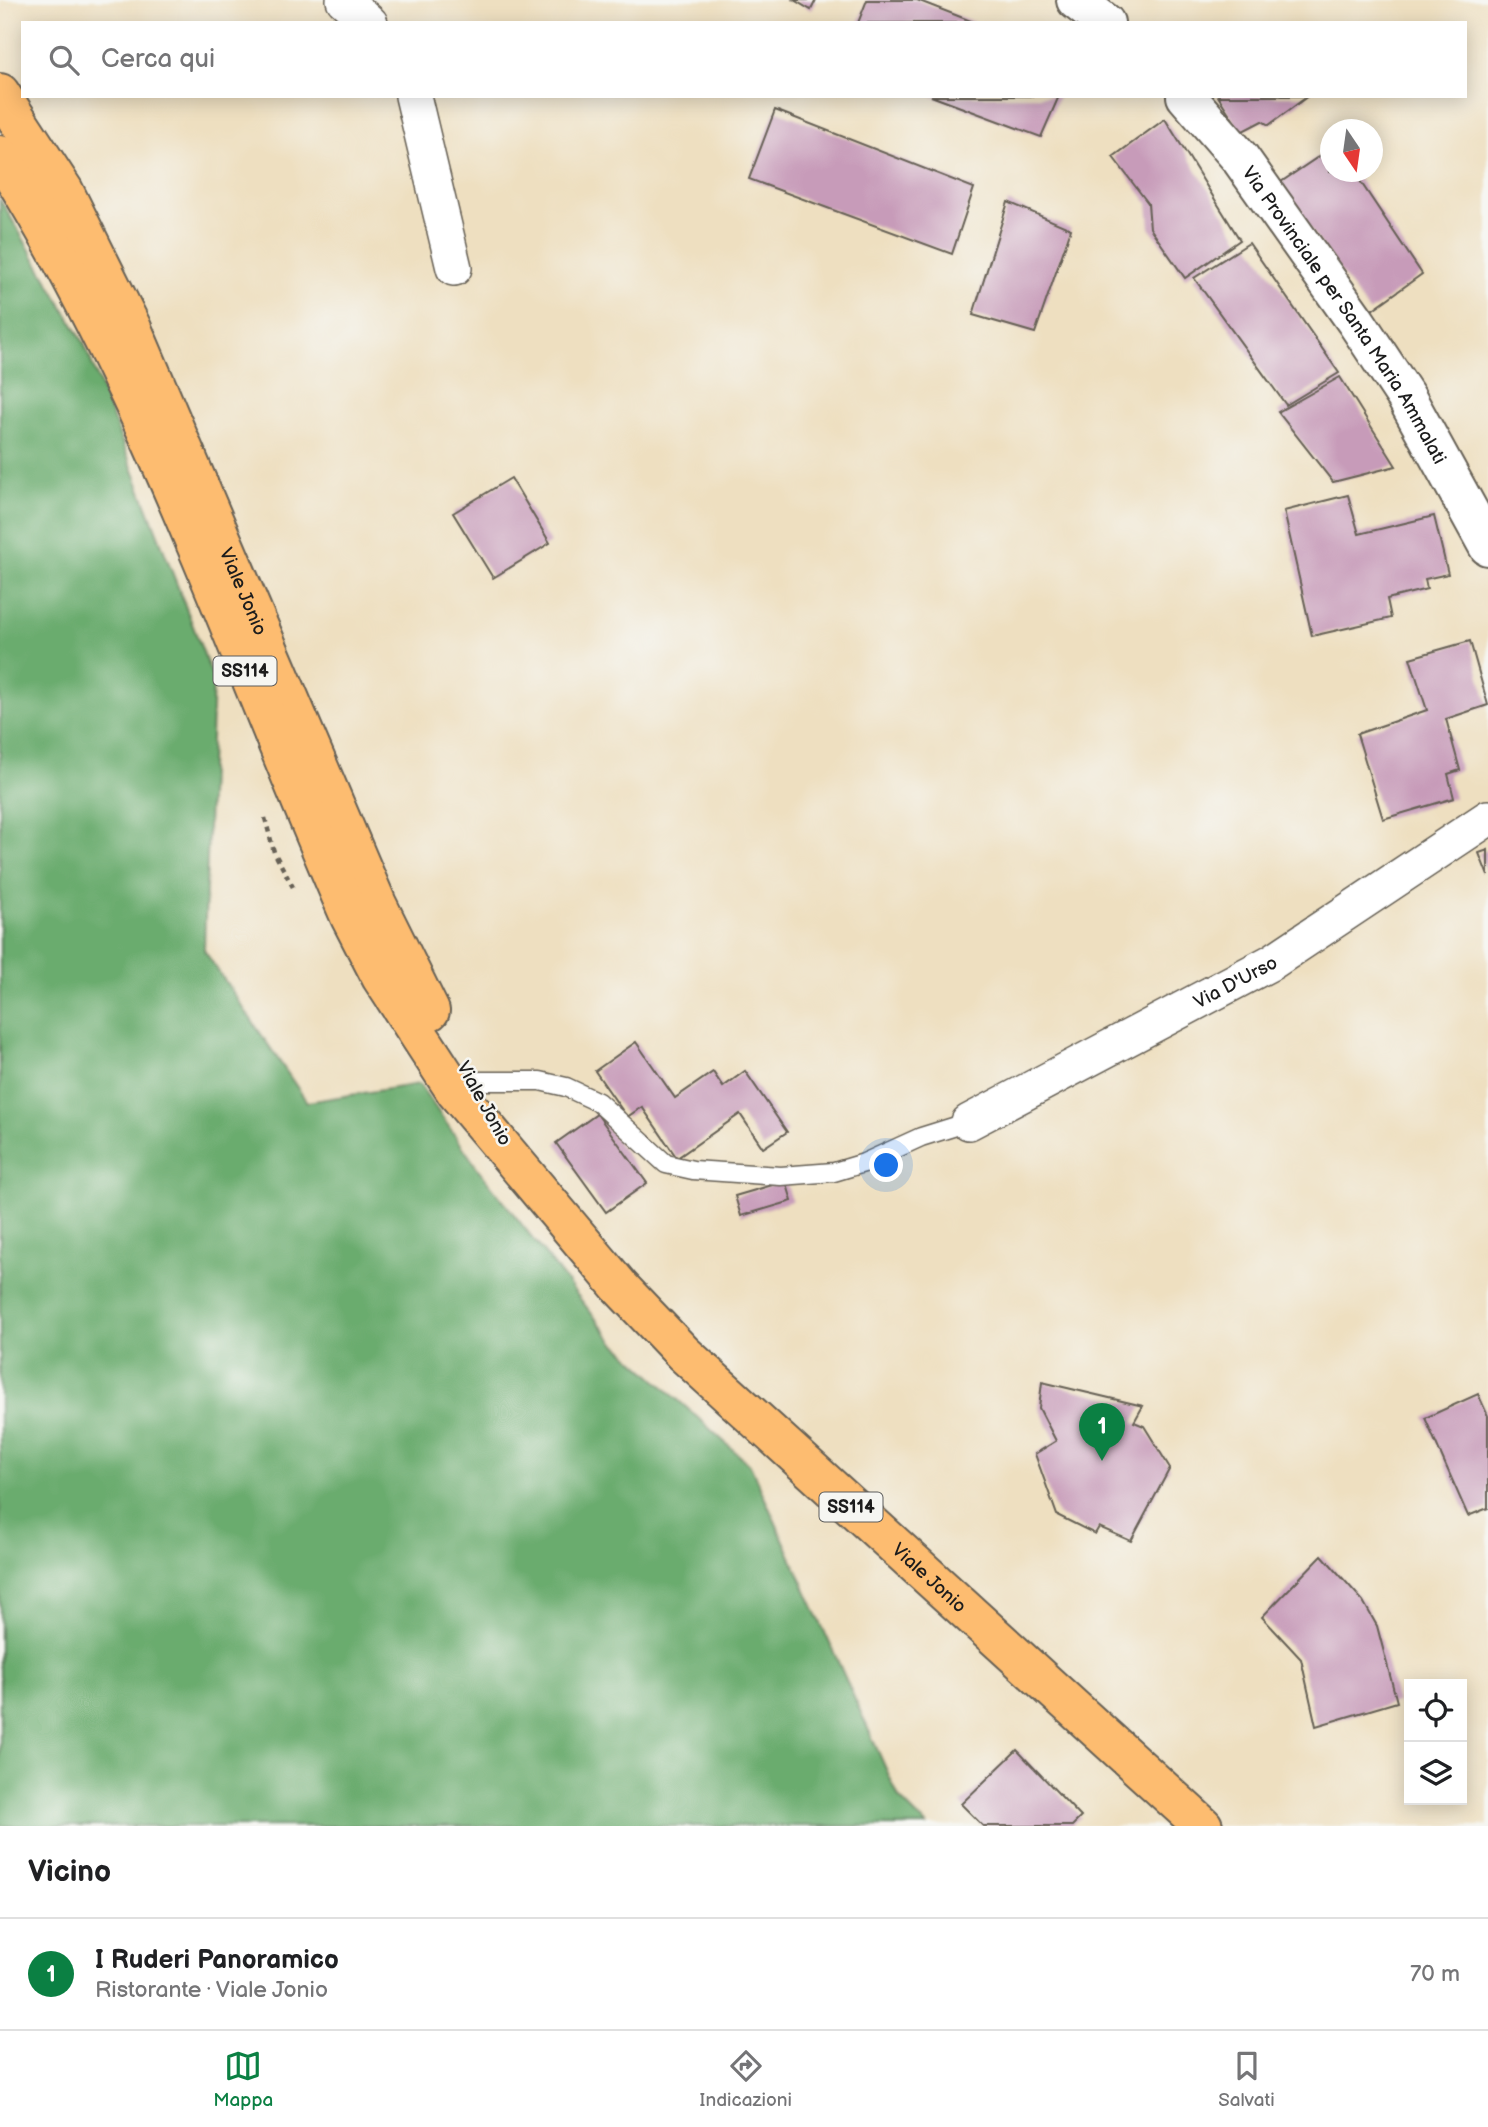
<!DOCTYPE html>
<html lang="it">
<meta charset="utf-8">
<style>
body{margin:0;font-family:"Balsamiq Sans",sans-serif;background:#f2f2f2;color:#202124}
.controls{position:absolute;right:21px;bottom:21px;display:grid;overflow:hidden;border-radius:0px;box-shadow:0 4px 18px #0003}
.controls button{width:63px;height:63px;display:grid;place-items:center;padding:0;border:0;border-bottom:2px solid #e0e0e0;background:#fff;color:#202124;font:35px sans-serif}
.compass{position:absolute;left:1320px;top:119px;width:63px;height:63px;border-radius:50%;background:#fff;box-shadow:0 4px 18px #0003;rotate:167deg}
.you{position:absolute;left:887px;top:1166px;width:24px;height:24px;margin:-18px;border:5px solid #fff;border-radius:50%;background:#1a73e8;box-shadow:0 0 0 10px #1a73e833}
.badge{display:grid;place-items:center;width:46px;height:46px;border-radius:50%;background:#0b8043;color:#fff;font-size:23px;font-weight:700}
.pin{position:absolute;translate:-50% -58px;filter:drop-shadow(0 2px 4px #0008)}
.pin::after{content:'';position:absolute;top:37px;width:24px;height:21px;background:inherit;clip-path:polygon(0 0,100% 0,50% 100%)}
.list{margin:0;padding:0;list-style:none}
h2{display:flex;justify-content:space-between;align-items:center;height:91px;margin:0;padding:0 28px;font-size:30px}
h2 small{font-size:23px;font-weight:400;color:#757577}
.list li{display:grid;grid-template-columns:46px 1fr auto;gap:21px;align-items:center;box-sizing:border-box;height:112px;padding:0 28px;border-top:2px solid #e0e0e0}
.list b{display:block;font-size:26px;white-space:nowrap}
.list p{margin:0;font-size:23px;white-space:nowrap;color:#757577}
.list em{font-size:23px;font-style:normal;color:#757577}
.icon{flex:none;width:38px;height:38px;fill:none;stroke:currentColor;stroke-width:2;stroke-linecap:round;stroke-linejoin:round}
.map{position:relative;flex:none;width:1488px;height:1826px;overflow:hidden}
.search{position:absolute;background:#fff;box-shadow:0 4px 18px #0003;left:21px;right:21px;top:21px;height:77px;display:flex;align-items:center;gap:18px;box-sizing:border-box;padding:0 24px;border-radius:0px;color:#757577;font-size:26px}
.sheet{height:203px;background:#fff}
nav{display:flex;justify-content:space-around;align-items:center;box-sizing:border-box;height:98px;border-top:2px solid #e0e0e0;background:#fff;font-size:19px;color:#757577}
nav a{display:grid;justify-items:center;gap:4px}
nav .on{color:#0b8043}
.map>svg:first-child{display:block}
</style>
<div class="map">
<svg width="1488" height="1826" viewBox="0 0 1488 1826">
<rect width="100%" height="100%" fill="#f6f6f2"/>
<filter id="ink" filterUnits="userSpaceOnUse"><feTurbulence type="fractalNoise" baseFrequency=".0143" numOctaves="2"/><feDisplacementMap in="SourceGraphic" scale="14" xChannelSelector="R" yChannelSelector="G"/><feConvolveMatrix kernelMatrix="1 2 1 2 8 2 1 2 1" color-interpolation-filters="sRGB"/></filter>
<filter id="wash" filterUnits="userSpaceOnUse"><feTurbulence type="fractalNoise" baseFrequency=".00686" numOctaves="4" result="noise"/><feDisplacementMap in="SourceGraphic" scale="28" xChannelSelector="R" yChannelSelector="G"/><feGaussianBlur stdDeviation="1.57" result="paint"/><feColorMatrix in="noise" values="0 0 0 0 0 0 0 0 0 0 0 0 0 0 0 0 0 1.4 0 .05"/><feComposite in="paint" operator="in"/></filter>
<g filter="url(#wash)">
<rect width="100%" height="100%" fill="#eedfc0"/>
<polygon fill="#6bac6e" stroke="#446445" stroke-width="2" points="0,199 84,343 213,678 204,950 307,1102 419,1084 479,1170 614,1342 750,1465 899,1798 927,1826 0,1826"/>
<g id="blocks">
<g fill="#c79bb9">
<polygon points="794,0 816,0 811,10"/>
<polygon points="867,0 917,0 976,23 858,23"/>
<polygon points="931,96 1059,96 1041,137"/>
<polygon points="1218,96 1308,96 1269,125 1262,121 1241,132"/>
<polygon points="775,110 974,188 952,254 749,179"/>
<polygon points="1165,119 1240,240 1185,278 1150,228 1148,203 1113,157"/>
<polygon points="1330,149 1330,172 1354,172 1422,274 1369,312 1278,184"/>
<polygon points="1008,202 1071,229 1035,333 973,315"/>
<polygon points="1249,243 1339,373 1286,405 1194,278"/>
<polygon points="1340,377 1396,466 1333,482 1278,412"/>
<polygon points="511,478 550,543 493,578 453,513"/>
<polygon points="1348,495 1359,534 1434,516 1448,574 1425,579 1427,589 1387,599 1391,618 1312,636 1284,511"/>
<polygon points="1470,641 1488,705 1446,719 1460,770 1448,774 1454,798 1383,819 1357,734 1427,710 1410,658"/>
<polygon points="1488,850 1488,876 1479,853"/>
<polygon points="636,1042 675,1098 713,1072 723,1087 745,1071 787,1132 763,1148 740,1114 677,1158 642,1107 627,1117 595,1071"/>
<polygon points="597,1114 647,1183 606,1212 556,1143"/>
<polygon points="786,1181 792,1201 741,1216 735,1196"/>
<polygon points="1042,1382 1143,1406 1134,1422 1144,1426 1170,1468 1131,1541 1099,1527 1095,1534 1057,1515 1035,1454 1056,1441 1039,1408"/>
<polygon points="1478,1394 1488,1416 1488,1508 1468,1516 1425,1418"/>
<polygon points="1322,1555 1363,1601 1377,1626 1397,1702 1316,1726 1301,1659 1262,1617"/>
<polygon points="1017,1750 1081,1817 1072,1826 983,1826 961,1804"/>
</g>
</g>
</g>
<g filter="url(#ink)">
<use href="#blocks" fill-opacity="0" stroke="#666055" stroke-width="2"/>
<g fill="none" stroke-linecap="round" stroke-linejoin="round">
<defs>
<polyline id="service" points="477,1081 540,1081 566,1087 598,1102 666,1164 693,1170 781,1176 834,1172 864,1163 921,1137 969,1122"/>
<g id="minor">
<polyline points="344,0 370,23"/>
<polyline points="413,96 454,268"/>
<path id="s1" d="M969 1122 1272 962 1488 818"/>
</g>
<g id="tertiary">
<polyline points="1076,0 1105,23"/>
<path id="s2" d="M1186 96 1240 158 1355 320 1406 397 1488 546"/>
</g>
<g id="primary">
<path id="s3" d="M0 93 64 191 131 326 377 904 430 1011"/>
<path id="s4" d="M0 155C149 389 239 664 350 917L381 977 456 1092 620 1287 683 1353 1203 1826"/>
</g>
</defs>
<use href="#service" stroke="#666055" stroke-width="21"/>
<use href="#minor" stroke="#666055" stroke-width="38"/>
<use href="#tertiary" stroke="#666055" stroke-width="42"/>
<use href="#primary" stroke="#666055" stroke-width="42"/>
<polyline stroke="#666055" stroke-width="4.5" stroke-dasharray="5 5" stroke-linecap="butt" points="265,818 274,852 294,889"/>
<use href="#service" stroke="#fff" stroke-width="18"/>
<use href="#minor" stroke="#fff" stroke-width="35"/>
<use href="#tertiary" stroke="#fff" stroke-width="38"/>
<use href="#primary" stroke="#fdbc70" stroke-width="38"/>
</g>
</g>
<g text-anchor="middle" stroke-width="5" stroke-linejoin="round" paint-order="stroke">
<g fill="#f6f6f2" stroke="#5d5d5c" stroke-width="2">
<rect x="213.5" y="656.5" width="63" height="29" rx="5"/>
<rect x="819.5" y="1492.5" width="63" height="29" rx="5"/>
</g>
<g font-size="18" font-weight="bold" fill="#1c1c1c">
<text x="245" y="677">SS114</text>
<text x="851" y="1513">SS114</text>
</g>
<g font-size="19" fill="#1c1c1c" stroke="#f6f6f2">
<text dy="7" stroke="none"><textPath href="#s2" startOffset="271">Via Provinciale per Santa Maria Ammalati</textPath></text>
<text dy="7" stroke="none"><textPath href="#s3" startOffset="556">Viale Jonio</textPath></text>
<text dy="7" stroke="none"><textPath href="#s1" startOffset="301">Via D'Urso</textPath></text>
<text transform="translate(485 1103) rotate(61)" y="7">Viale Jonio</text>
<text dy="7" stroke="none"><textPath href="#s4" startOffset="1724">Viale Jonio</textPath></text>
</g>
</g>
</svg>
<div class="controls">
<button><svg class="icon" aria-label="locate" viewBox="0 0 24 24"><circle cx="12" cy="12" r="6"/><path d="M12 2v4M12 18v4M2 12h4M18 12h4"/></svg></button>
<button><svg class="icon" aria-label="layers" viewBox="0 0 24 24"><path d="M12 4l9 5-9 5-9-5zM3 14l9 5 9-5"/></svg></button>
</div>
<svg class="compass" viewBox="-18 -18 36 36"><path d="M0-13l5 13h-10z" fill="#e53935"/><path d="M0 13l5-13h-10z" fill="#757577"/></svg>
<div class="you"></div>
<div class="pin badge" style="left:1102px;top:1461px">1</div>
<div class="search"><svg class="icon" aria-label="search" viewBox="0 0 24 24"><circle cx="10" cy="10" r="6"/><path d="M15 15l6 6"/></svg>Cerca qui</div>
</div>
<section class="sheet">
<h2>Vicino<small></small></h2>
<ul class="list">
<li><span class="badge">1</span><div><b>I Ruderi Panoramico</b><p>Ristorante · Viale Jonio</p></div><em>70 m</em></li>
</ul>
</section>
<nav>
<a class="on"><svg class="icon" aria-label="map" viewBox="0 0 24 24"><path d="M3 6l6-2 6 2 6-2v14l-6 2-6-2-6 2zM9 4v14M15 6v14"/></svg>Mappa</a>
<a><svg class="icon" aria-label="directions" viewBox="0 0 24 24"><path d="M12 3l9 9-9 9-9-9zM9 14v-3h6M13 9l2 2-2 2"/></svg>Indicazioni</a>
<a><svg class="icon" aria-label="saved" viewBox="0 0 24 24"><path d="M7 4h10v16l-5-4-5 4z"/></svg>Salvati</a>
</nav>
